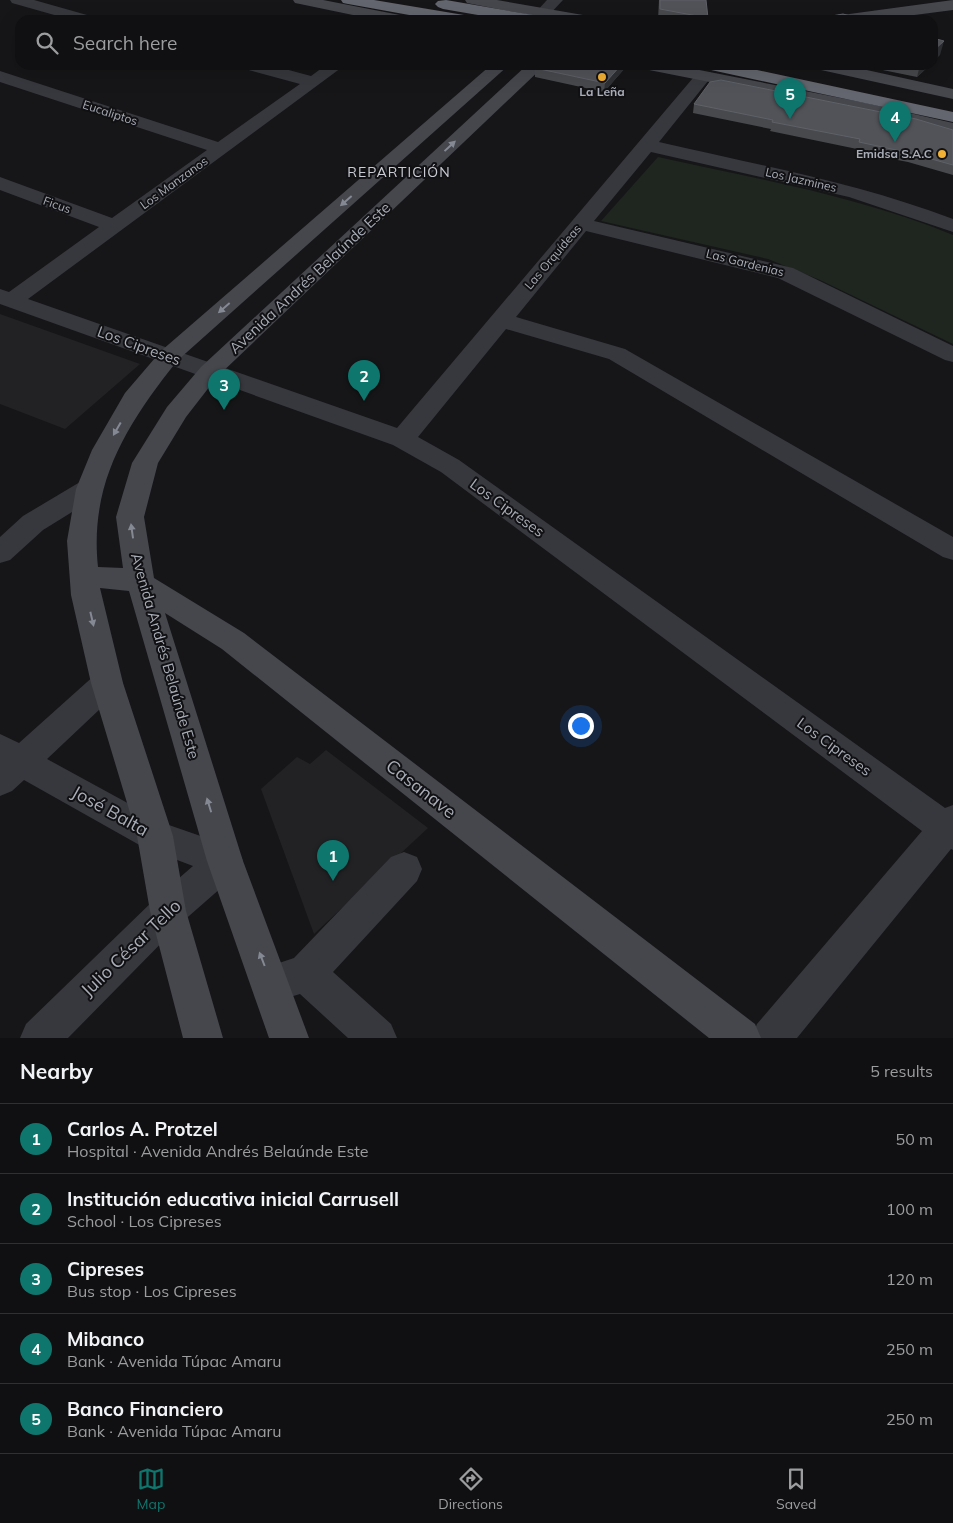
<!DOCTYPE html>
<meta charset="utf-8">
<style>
body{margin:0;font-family:Mulish,sans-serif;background:#19191b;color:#f1f3f6}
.you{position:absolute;left:580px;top:725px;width:18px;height:18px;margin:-12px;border:4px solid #fff;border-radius:50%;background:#1a73e8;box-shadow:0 0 0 8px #1a73e833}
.badge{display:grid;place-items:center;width:32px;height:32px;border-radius:50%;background:#0f766e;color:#fff;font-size:16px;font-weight:700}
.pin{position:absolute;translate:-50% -41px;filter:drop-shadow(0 1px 2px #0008)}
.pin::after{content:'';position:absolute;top:26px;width:18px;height:15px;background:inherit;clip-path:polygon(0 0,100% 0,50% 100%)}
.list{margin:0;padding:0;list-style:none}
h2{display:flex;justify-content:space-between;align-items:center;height:65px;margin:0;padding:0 20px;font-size:21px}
h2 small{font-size:16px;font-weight:400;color:#9c9d9f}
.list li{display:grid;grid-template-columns:32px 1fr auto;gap:15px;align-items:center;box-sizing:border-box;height:70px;padding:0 20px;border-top:1px solid #303032}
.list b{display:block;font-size:19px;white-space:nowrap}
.list p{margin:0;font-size:16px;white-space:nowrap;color:#9c9d9f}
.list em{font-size:16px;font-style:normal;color:#9c9d9f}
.icon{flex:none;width:28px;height:28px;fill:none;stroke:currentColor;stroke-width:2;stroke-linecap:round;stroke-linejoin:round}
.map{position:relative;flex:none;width:953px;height:1038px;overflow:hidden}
.search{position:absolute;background:#101012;box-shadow:0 5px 20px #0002;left:15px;right:15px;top:15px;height:55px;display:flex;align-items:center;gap:12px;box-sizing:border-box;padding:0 18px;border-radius:15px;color:#9c9d9f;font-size:19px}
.sheet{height:415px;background:#101012}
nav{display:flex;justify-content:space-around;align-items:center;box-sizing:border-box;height:70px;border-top:1px solid #303032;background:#101012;font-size:14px;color:#9c9d9f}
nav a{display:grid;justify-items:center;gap:2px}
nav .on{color:#0f766e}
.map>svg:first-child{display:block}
</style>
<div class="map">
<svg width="953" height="1038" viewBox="0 0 953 1038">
<rect width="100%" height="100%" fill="#161618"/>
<g fill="#222225">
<polygon points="0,314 140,364 65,429 0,404"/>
<polygon points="326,750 428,828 314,934 261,789 297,757 310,764"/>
</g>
<path fill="#1e261f" d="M658 157C757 179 858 196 953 235V344L820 280 768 259 601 221Z"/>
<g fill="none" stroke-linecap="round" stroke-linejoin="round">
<g fill="#37383d" fill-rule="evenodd">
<polygon points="10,0 34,0 94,17 97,20 72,20 12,3"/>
<polygon points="547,0 563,0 548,16 538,16 535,13"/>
<path d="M243 65H270L311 76 326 65H345L28 299 397 428 698 72H710L712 76 659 142C758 165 858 183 953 219V232L849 197 651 152 594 221 793 268 953 346V362L945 360 778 278 586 231 516 317 625 349 953 537V560L943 557 609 359 506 329 418 437 459 460 945 808 953 805V850L951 849 797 1038H751L757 1024 922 831 441 472 393 445 0 304V289L9 292 99 227 0 190V177L112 218 207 150 0 82V71L218 142 300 84 245 69Z"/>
<polygon points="89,480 98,482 102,489 98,496 43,530 10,560 0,563 0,537 23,516 80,482"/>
<polygon points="107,670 118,674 123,683 118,692 47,759 166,824 238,849 243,861 238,873 181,923 68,1038 20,1038 26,1024 155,899 193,866 143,847 24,780 12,791 0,796 0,734 19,743 96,674"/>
<polygon points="404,852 417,857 422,869 417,881 333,972 391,1024 397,1038 348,1038 300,994 290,997 276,992 271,978 276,964 294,958 391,857"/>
</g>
<g fill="#45474d" fill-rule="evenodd">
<polygon points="293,0 323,0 400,15 405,17 408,20 377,20 300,4 295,3"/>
<polygon points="465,0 497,0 583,15 588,17 591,20 557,20 472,4 467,3"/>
<polygon points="953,0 953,10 876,20 834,20 837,17 842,15"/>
<path d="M491 65H509L177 361C127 424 89 483 98 567L123 568 116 517 132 463 167 407 201 367 527 65H545L217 377 186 417 158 463 144 517 154 578 244 633 755 1024 761 1038H709L222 649 165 613 243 861 309 1038H269L207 861 129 591 100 588 123 683 173 836 186 911 223 1038H183L150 911 137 836 91 683 71 595 67 541 76 489 92 450 125 393 161 351Z"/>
<polygon points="641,65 674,65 866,103 953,123 953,133 866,113 649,70 643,69"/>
<polygon points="813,65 844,65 953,89 953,99 821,70 815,69"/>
</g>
<g fill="#63666e" fill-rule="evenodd">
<polygon points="341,0 374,0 464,15 469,17 472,20 437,20 348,4 343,3"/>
<polygon points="446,0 533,15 538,17 541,20 507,20 443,9 438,7 435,4 438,1"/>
<polygon points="703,65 734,65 953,112 953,122 711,70 705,69"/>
</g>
</g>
<g fill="#47494d">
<polygon points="659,0 706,0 708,20 658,20"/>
<polygon points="538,65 625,65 625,68 604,92 535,77 535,68"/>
<polygon points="858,65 930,65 917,77"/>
<polygon points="694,104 953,130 953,175 908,162 856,152 857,149 770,131 771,129 693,113"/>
</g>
<g fill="#2f3033">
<polygon points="944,41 940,55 933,62 933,51"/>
<polygon points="621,65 625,65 625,68 604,92 605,83"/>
<polygon points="920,65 930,65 917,77"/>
</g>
<g fill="#525359" stroke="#5f6168">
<polygon points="660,0 706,0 708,18 660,9"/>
<polygon points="843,14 865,20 809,20"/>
<polygon points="486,16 491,20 481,20"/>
<polygon points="933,38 944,41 933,51"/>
<polygon points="538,65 621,65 605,83 535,68"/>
<polygon points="721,80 916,119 953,130 953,165 910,153 859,142 860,139 772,122 773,120 694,104 710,82"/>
</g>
<defs><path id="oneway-solid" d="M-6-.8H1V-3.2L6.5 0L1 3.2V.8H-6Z" transform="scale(1.25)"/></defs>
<g fill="#858993">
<use href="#oneway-solid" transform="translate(450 146) rotate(-43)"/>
<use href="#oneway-solid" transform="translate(346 201) rotate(139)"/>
<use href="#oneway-solid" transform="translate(224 308) rotate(139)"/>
<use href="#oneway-solid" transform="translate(117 429) rotate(120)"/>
<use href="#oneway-solid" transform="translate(132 531) rotate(-98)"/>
<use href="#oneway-solid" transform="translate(92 619) rotate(77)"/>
<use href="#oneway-solid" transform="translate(209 805) rotate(-107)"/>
<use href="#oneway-solid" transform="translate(262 959) rotate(-111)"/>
</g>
<g fill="#f2b134" stroke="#111113" stroke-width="2">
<circle cx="602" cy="77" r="5"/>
<circle cx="942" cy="154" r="5"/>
</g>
<g text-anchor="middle" stroke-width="4" stroke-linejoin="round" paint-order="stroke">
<g font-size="12" font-weight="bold" fill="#a8adb8" stroke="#111113">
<text x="602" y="96">La Leña</text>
<text x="932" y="158" text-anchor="end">Emidsa S.A.C</text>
</g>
<g font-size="12" fill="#a8adb8" stroke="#111113">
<text transform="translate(110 113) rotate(18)" y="4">Eucaliptos</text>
<text transform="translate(801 180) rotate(13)" y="4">Los Jazmines</text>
<text transform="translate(174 183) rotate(-36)" y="4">Los Manzanos</text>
<text transform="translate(57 205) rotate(20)" y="4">Ficus</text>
<text transform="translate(553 257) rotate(-50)" y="4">Las Orquídeas</text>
<text transform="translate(745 263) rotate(14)" y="4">Las Gardenias</text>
</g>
<g font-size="14" letter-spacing="1" fill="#c9ccd4" stroke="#111113">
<text x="399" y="177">REPARTICIÓN</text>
</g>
<g font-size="15" fill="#a8adb8" stroke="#111113">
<text transform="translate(310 278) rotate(-43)" y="5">Avenida Andrés Belaúnde Este</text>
<text transform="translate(139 346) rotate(20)" y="5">Los Cipreses</text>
<text transform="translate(507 508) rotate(36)" y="5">Los Cipreses</text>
<text transform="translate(165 656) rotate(74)" y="5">Avenida Andrés Belaúnde Este</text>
<text transform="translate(834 747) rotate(36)" y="5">Los Cipreses</text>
</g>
<g font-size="18" fill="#a8adb8" stroke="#111113">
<text transform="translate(421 789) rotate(38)" y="6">Casanave</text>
<text transform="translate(110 811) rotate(29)" y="6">José Balta</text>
<text transform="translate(131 948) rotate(-44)" y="6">Julio César Tello</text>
</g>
</g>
</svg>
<div class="you"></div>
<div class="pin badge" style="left:333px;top:881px">1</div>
<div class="pin badge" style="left:364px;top:401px">2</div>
<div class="pin badge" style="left:224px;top:410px">3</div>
<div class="pin badge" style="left:895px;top:142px">4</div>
<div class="pin badge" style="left:790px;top:119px">5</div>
<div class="search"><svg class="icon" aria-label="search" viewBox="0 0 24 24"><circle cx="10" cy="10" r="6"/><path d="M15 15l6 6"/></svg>Search here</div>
</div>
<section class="sheet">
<h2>Nearby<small>5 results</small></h2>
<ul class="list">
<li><span class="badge">1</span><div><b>Carlos A. Protzel</b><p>Hospital · Avenida Andrés Belaúnde Este</p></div><em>50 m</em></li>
<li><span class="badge">2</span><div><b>Institución educativa inicial Carrusell</b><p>School · Los Cipreses</p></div><em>100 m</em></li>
<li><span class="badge">3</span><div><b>Cipreses</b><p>Bus stop · Los Cipreses</p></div><em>120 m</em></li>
<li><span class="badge">4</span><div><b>Mibanco</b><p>Bank · Avenida Túpac Amaru</p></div><em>250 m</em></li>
<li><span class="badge">5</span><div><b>Banco Financiero</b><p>Bank · Avenida Túpac Amaru</p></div><em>250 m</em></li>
</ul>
</section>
<nav>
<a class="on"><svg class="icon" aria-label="map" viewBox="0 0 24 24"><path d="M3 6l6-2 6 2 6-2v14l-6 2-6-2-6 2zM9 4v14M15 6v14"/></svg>Map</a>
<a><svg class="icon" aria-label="directions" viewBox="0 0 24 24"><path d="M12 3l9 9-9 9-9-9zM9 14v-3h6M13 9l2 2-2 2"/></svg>Directions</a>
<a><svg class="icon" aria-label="saved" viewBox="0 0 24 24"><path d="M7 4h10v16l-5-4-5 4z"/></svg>Saved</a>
</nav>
